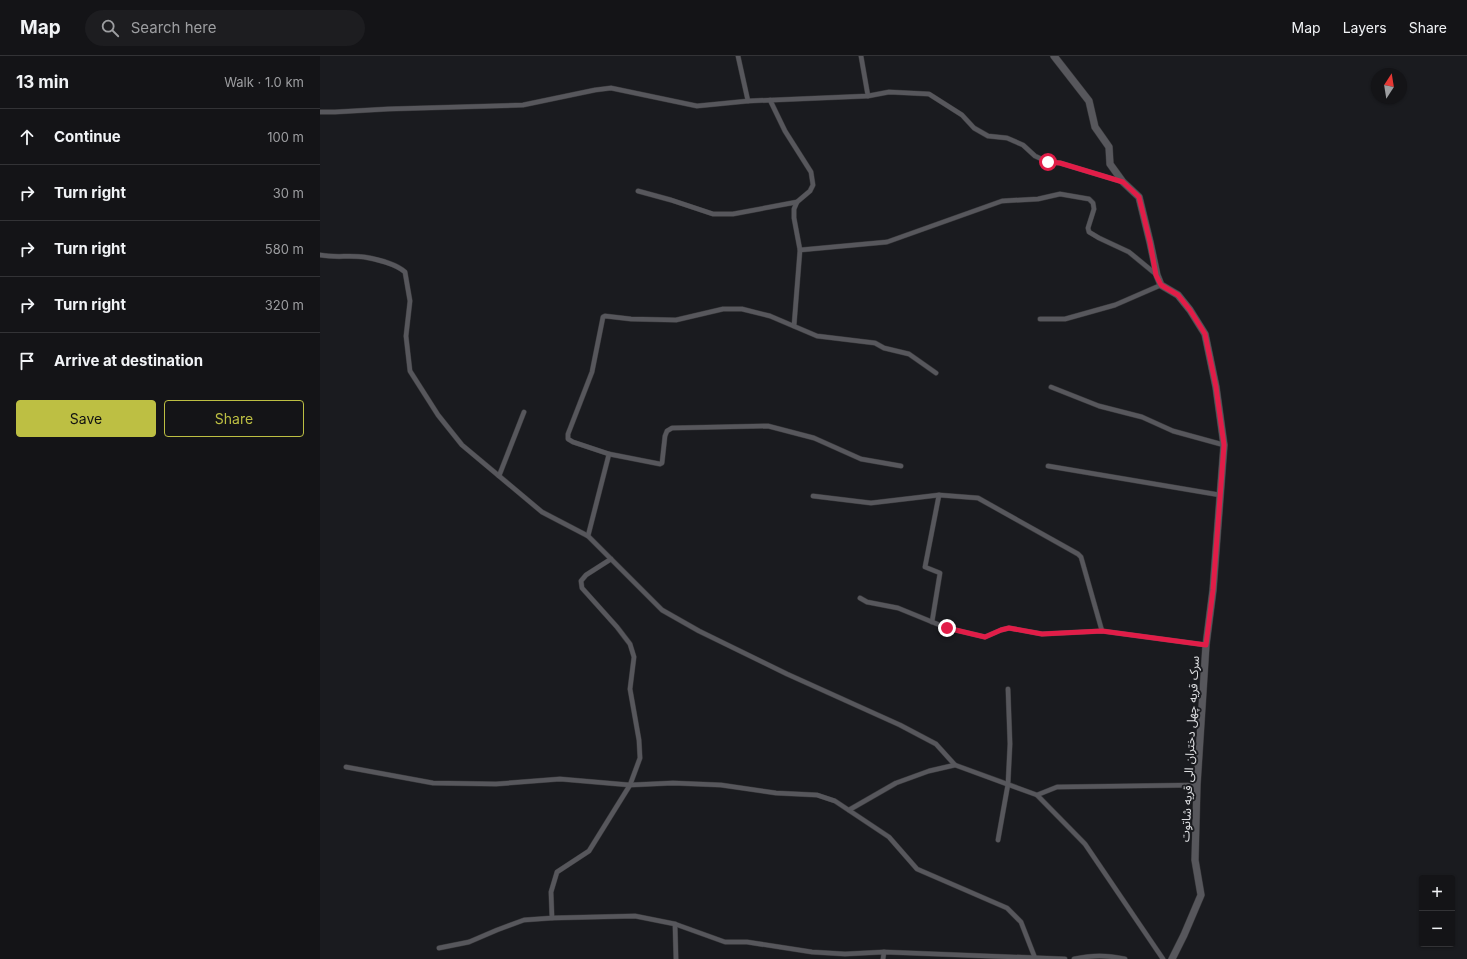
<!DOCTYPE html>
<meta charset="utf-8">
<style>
body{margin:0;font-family:Inter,"Noto Sans Arabic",sans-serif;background:#1d1d20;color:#f1f3f6}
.controls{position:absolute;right:12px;bottom:12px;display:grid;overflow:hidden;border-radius:4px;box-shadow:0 1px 3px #0004}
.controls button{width:36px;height:36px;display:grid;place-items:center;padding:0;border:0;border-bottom:1px solid #333336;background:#141417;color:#f1f3f6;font:20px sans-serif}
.compass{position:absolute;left:1051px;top:12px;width:36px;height:36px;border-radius:50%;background:#141417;box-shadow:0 1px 3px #0004;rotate:12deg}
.stop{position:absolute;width:12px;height:12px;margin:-9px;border:3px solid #e11d48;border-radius:50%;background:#fff}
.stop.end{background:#e11d48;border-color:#fff;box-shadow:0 1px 4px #0008}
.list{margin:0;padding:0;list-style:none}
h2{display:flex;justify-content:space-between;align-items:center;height:52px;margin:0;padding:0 16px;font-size:17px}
h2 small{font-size:13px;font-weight:400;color:#9d9ea1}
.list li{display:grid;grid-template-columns:26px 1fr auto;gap:12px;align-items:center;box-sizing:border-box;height:56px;padding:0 16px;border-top:1px solid #333336}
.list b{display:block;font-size:15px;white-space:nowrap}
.list em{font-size:13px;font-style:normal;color:#9d9ea1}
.actions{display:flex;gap:8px;padding:12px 16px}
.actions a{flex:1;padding:9px 0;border:1px solid #bdbf43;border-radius:4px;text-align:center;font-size:14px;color:#bdbf43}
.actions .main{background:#bdbf43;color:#111}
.icon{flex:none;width:22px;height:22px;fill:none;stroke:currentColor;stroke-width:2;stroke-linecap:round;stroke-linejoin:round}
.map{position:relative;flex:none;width:1147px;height:903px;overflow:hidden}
header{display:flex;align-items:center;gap:24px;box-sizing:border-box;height:56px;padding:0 20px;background:#141417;border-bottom:1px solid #333336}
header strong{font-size:19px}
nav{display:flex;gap:22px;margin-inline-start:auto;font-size:14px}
.search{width:280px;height:36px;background:#1d1d20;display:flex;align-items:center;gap:10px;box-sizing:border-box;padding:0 14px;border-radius:22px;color:#9d9ea1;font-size:15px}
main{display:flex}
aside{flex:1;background:#141417}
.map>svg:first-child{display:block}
</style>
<header>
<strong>Map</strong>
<div class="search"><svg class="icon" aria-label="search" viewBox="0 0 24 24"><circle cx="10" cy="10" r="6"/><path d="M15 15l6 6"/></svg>Search here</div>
<nav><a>Map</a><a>Layers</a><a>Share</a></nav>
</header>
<main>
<aside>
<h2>13 min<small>Walk · 1.0 km</small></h2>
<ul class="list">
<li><svg class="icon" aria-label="ahead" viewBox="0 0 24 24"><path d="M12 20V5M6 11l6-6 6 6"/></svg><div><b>Continue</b></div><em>100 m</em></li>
<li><svg class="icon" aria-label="right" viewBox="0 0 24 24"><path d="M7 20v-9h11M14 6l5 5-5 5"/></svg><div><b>Turn right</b></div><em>30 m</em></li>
<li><svg class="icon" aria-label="right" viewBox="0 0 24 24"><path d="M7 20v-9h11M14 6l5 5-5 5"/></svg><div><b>Turn right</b></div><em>580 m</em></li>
<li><svg class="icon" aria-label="right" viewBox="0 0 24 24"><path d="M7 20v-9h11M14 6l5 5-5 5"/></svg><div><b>Turn right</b></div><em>320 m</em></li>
<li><svg class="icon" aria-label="arrive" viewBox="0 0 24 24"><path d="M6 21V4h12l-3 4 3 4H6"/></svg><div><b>Arrive at destination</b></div></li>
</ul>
<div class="actions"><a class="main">Save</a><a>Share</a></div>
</aside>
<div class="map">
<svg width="1147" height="903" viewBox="0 0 1147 903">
<rect width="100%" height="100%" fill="#1a1b1f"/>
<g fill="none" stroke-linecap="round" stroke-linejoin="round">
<defs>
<g id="street">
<polyline points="418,0 428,45"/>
<polyline points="541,0 548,40"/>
<polyline points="450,44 465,75 491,116 493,129 490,135 477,146 474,153 474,162 480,194 474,270"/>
<polyline points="0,56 15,56 68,53 203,49 275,34 291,32 377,50 428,45 548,40 569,36 609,38 642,59 654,72 668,80 687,82 703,89 715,100 728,106 740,107 803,126"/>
<polyline points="318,135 351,144 393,158 413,158 477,146"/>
<polyline points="480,194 567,186 682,145 718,143 740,138 769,143 773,147 774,153 768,172 769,176 779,182 809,196 837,219"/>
<path d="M0 199C15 202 29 199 44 201 56 203 76 208 85 216L90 245 86 280 90 315 118 359 142 389 222 456 268 480 342 554 379 575 467 618 580 669 616 688 635 709 717 739 765 788 843 903"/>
<polyline points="720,263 745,263 795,249 841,229"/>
<polyline points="731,331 779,350 822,361 853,375 904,389"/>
<polyline points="581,410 541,403 494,382 448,370 352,372 347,375 345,380 342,407 340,408 289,398 253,386 248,383 248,378 272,316 283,261 285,260 311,263 356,264 403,253 422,253 450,260 497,280 555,287 564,292 589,298 616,317"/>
<polyline points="728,410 900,439"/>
<polyline points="179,420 204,356"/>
<polyline points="493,440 551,447 619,439 658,442 758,498 761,501 782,575"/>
<polyline points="268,480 289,398"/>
<polyline points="540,542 547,546 578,552 627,572 665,581 681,574 689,572 722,578 782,575 886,589"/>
<polyline points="612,566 620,517 605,511 619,439"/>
<polyline points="26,711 113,727 176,728 240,723 310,729 353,727 401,729 456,737 497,739 515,745 569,781 597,813 687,852 701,866 715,902"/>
<polyline points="717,739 737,731 877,729"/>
<polyline points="529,754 576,727 609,715 635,709"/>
<polyline points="678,784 688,728 690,688 688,633"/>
<polyline points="232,862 231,836 237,816 269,795 310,729 320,702 319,684 310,633 314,601 310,588 297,571 262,532 261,525 266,519 291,503"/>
<polyline points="355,868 356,903"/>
<polyline points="119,892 149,886 177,874 204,864 232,862 315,860 355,868 405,886 427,886 492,896 525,898 564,896 745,903"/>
<polyline points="563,903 564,896"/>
<path d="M754 903C773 899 786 899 805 903"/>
</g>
<polyline id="secondary" points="734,0 769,45 775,71 789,91 790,108 803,126 819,141 830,186 837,219 841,229 858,239 870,254 885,278 896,331 904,389 893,534 886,589 877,729 875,804 881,839 864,879 852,903"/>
</defs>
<use href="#street" stroke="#363639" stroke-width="5.5"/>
<use href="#secondary" stroke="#363639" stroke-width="8"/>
<use href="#street" stroke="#57575c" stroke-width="4.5"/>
<use href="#secondary" stroke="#57575c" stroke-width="7"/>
</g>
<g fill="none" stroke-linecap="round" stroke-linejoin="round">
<polyline stroke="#e11d48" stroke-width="5" points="627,572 665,581 681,574 689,572 722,578 782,575 886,589 893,534 904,389 896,331 885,278 870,254 858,239 841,229 836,219 830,186 819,141 803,126 740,107 728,106"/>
</g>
<g text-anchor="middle" stroke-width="4" stroke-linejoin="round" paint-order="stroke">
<g font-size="12" fill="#dfe0e3" stroke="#1a1b1f">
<text transform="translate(870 693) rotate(-87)" y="4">سرک قریه چهل دختران الی قریه شاتوت</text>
</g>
</g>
</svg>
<div class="controls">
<button>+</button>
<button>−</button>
</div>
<svg class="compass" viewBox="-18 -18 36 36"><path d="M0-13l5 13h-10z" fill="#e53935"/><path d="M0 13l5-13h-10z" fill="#9d9ea1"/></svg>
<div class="stop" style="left:728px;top:106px"></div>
<div class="stop end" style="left:627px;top:572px"></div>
</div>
</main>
